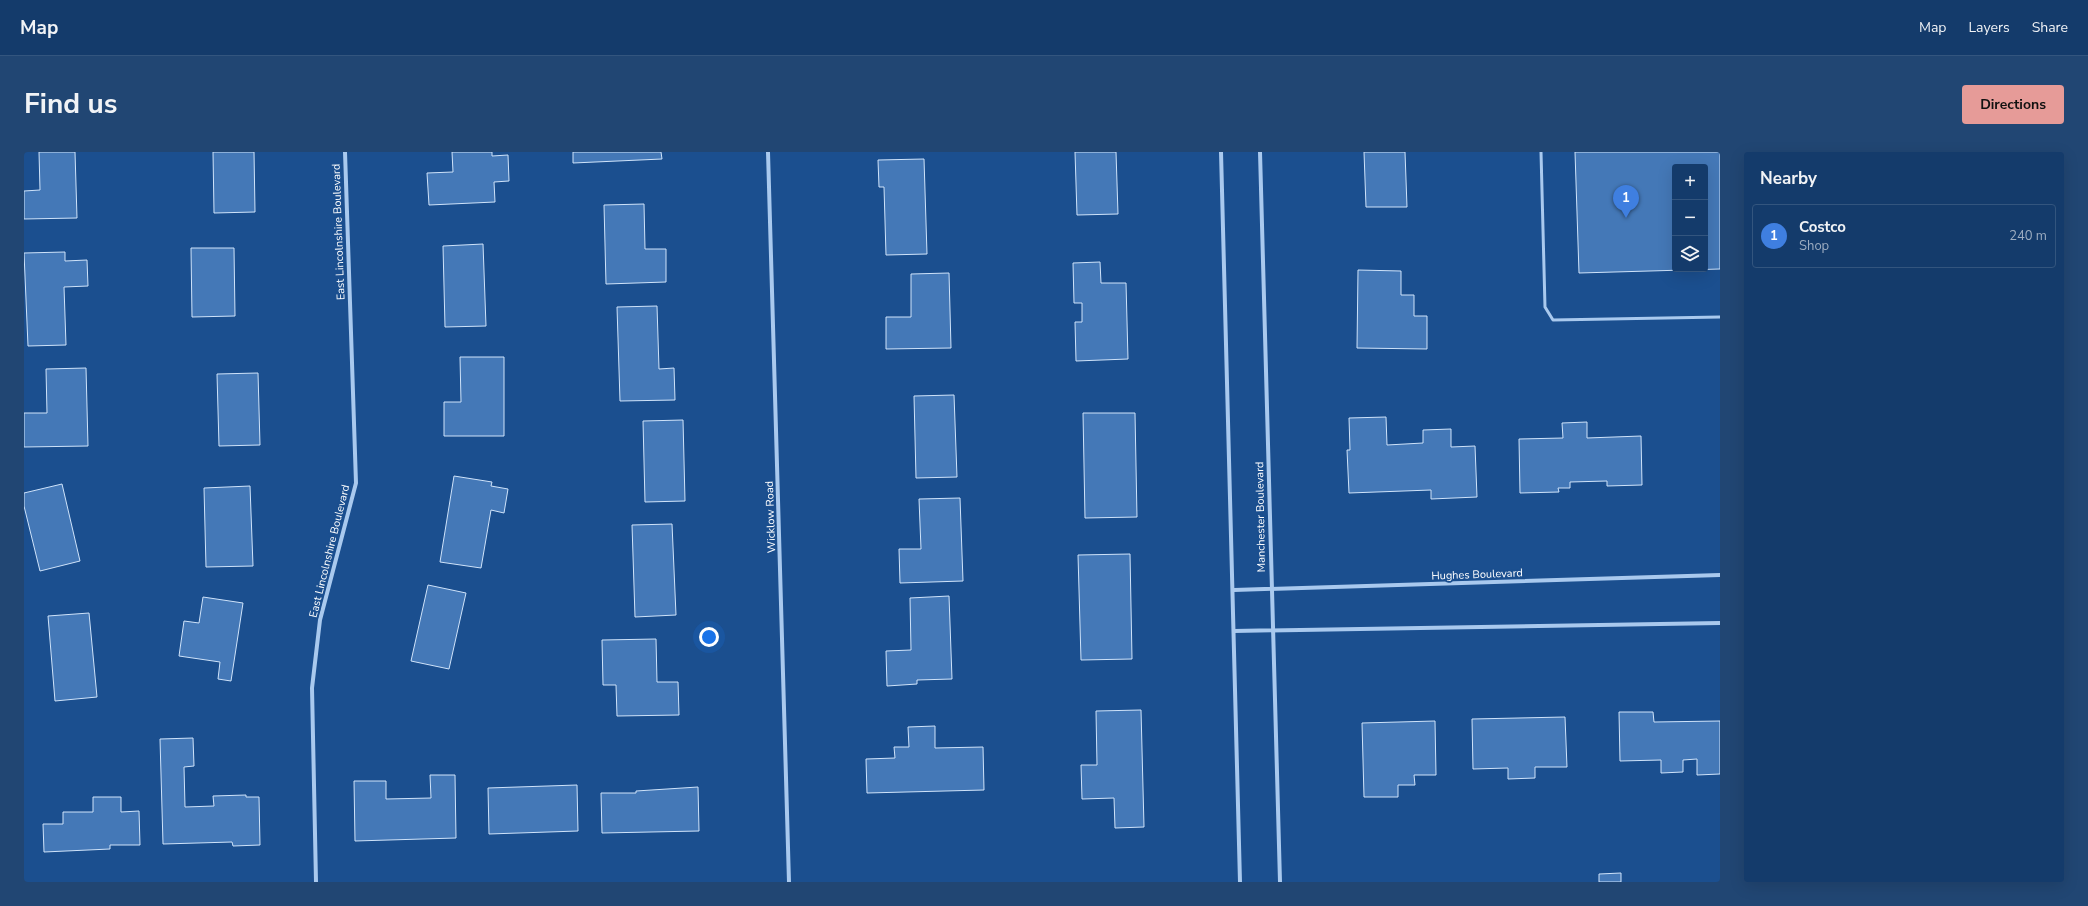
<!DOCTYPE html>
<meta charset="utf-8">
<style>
body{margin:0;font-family:"Nunito Sans",sans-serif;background:#214673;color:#f1f3f6}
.controls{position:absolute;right:12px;top:12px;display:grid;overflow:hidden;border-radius:4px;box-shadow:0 4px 16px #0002}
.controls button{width:36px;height:36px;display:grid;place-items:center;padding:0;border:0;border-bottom:1px solid #33557e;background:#143b6b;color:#f1f3f6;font:20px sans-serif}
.you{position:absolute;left:685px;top:485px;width:14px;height:14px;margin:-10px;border:3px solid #fff;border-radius:50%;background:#1a73e8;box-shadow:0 0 0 6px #1a73e833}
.badge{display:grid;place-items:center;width:26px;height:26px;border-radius:50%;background:#e69b98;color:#fff;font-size:13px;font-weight:700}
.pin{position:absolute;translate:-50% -33px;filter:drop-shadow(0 1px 2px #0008)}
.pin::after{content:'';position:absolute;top:21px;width:14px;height:12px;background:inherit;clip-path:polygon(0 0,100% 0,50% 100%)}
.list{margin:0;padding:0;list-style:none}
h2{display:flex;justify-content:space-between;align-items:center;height:52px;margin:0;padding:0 16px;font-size:17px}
h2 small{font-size:13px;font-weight:400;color:#9dadc1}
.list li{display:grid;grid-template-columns:26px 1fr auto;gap:12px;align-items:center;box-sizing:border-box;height:64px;margin:0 8px 8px;padding:0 8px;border:1px solid #33557e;border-radius:4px}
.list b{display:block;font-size:15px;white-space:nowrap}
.list p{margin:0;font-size:13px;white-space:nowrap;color:#9dadc1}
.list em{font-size:13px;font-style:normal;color:#9dadc1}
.icon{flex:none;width:22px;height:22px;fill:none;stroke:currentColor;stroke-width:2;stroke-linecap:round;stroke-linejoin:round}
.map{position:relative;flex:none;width:1696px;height:730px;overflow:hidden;border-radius:4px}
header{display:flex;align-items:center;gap:24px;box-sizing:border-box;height:56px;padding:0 20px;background:#143b6b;border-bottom:1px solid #33557e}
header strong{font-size:19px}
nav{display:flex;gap:22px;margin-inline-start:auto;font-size:14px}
.intro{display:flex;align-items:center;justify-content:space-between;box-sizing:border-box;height:96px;padding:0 24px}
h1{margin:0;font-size:28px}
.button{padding:10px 18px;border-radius:4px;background:#e69b98;color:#111;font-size:14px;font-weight:700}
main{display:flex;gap:24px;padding:0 24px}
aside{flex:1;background:#143b6b;border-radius:4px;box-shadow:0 4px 16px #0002}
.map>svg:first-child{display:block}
</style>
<header>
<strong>Map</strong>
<nav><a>Map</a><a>Layers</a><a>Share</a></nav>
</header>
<div class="intro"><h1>Find us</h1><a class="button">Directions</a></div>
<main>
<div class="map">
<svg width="1696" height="730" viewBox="0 0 1696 730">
<rect width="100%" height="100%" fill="#1b4f8f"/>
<g fill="#4478b7" stroke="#cfe3fa" fill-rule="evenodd">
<polygon points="15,0 51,0 53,66 0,67 0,39 16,38"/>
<polygon points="189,0 230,0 231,60 190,61"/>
<polygon points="428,0 468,0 468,4 484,3 485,29 470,30 471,50 405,53 403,21 429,20"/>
<polygon points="549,0 637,0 638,7 549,11"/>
<polygon points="1051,0 1092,0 1094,62 1053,63"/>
<polygon points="1340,0 1381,0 1383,55 1342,55"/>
<path d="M1551 0H1696V117L1555 121ZM1651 15H1681V117H1651Z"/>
<polygon points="900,7 903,102 862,103 860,35 855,35 854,8"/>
<polygon points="620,52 621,97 642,97 642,130 582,132 580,53"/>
<polygon points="459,92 462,174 421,175 419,94"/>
<polygon points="167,96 210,96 211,164 168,165"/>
<polygon points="41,100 41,109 63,108 64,134 40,135 42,193 4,194 0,101"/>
<polygon points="1076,110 1077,131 1102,131 1104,207 1052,209 1051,170 1058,170 1058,151 1050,151 1049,111"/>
<polygon points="1334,118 1377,119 1377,143 1390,143 1390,164 1403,164 1403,197 1333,196"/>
<polygon points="925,121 927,196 862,197 862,165 887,165 887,122"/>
<polygon points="633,154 635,217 650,216 651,248 596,249 593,155"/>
<polygon points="436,205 480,205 480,284 420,284 420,250 437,250"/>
<polygon points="62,216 64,294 0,295 0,261 23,261 22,217"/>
<polygon points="234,221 236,293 195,294 193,222"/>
<polygon points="930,243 933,325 892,326 890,244"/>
<polygon points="1059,261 1111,261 1113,365 1061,366"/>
<polygon points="1362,265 1363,293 1399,291 1399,278 1427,277 1427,295 1451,294 1453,345 1407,347 1407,338 1325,341 1323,298 1326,298 1325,266"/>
<polygon points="659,268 661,349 621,350 619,269"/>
<polygon points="1563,270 1563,286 1617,284 1618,333 1583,334 1583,329 1546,330 1546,336 1534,336 1535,340 1496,341 1495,287 1539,286 1538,271"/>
<polygon points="430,324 468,330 467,334 484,337 480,361 467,358 457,416 416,410"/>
<polygon points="38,332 56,409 16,419 0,354 0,341"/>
<polygon points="226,334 229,414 182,415 180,336"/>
<polygon points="936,346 939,429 876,431 875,397 897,397 895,347"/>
<polygon points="648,372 652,463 611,465 608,373"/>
<polygon points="1106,402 1108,507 1057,508 1054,403"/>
<polygon points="404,433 442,441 425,517 387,509"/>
<polygon points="925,444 928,527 893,528 893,532 863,534 862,499 887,498 886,446"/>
<polygon points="179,445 219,451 207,529 194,527 196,510 155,504 160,469 175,471"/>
<polygon points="65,461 73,545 31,549 24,464"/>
<polygon points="632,487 633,530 654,530 655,563 593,564 592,533 579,533 578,488"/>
<polygon points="1117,558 1120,675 1091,676 1090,646 1058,647 1057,613 1073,613 1072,559"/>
<polygon points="1595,560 1629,560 1630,570 1696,569 1696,622 1673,623 1673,607 1659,608 1659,620 1637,621 1637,608 1596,609"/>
<polygon points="1541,565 1543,615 1511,615 1511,626 1484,627 1484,616 1449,617 1448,567"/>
<polygon points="1411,569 1412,623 1390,623 1391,633 1374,633 1374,645 1340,645 1338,571"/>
<polygon points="911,574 911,596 959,595 960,638 843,641 842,607 871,606 870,595 885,595 884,575"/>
<polygon points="169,586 170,614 160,615 161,655 190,654 189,644 222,643 222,645 235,645 236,693 209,694 208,690 139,692 136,587"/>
<polygon points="406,623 431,623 432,686 331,689 330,629 362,629 362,647 407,646"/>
<polygon points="553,633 554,679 465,682 464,636"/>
<polygon points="674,635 675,679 578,681 577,641 612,641 612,639"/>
<polygon points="69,645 97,645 97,660 115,659 116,693 86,693 86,697 20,700 19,672 39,672 39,660 69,660"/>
<polygon points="1597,721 1597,730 1575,730 1575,722"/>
</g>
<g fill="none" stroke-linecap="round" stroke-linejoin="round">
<polyline stroke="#a9c9ee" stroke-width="3" points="1517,0 1521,155 1529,168 1696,165"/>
<g stroke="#a9c9ee" stroke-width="4">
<polyline points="744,0 765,730"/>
<polyline points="1197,0 1216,730"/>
<polyline points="1236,0 1256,730"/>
<polyline points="1210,438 1696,423"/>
<polyline points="1210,479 1696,471"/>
<polyline points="292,730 288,536 296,468 332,331 321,0"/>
</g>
</g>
<g text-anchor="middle" stroke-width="3.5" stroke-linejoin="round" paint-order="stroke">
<g font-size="11" fill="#fff" stroke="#1b4f8f">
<text transform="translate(314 80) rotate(-92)" y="4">East Lincolnshire Boulevard</text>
<text transform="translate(746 365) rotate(-92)" y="4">Wicklow Road</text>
<text transform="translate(1236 365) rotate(-91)" y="4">Manchester Boulevard</text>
<text transform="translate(305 399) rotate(-76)" y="4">East Lincolnshire Boulevard</text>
<text transform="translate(1453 422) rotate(-2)" y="4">Hughes Boulevard</text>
</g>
</g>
</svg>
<div class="controls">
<button>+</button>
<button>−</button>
<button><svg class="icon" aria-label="layers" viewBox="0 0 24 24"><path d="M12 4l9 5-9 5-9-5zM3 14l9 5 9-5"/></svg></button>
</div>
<div class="you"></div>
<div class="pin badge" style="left:1602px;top:66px;background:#3f7fe0">1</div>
</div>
<aside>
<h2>Nearby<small></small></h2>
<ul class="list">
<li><span class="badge" style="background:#3f7fe0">1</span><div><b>Costco</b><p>Shop</p></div><em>240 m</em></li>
</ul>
</aside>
</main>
